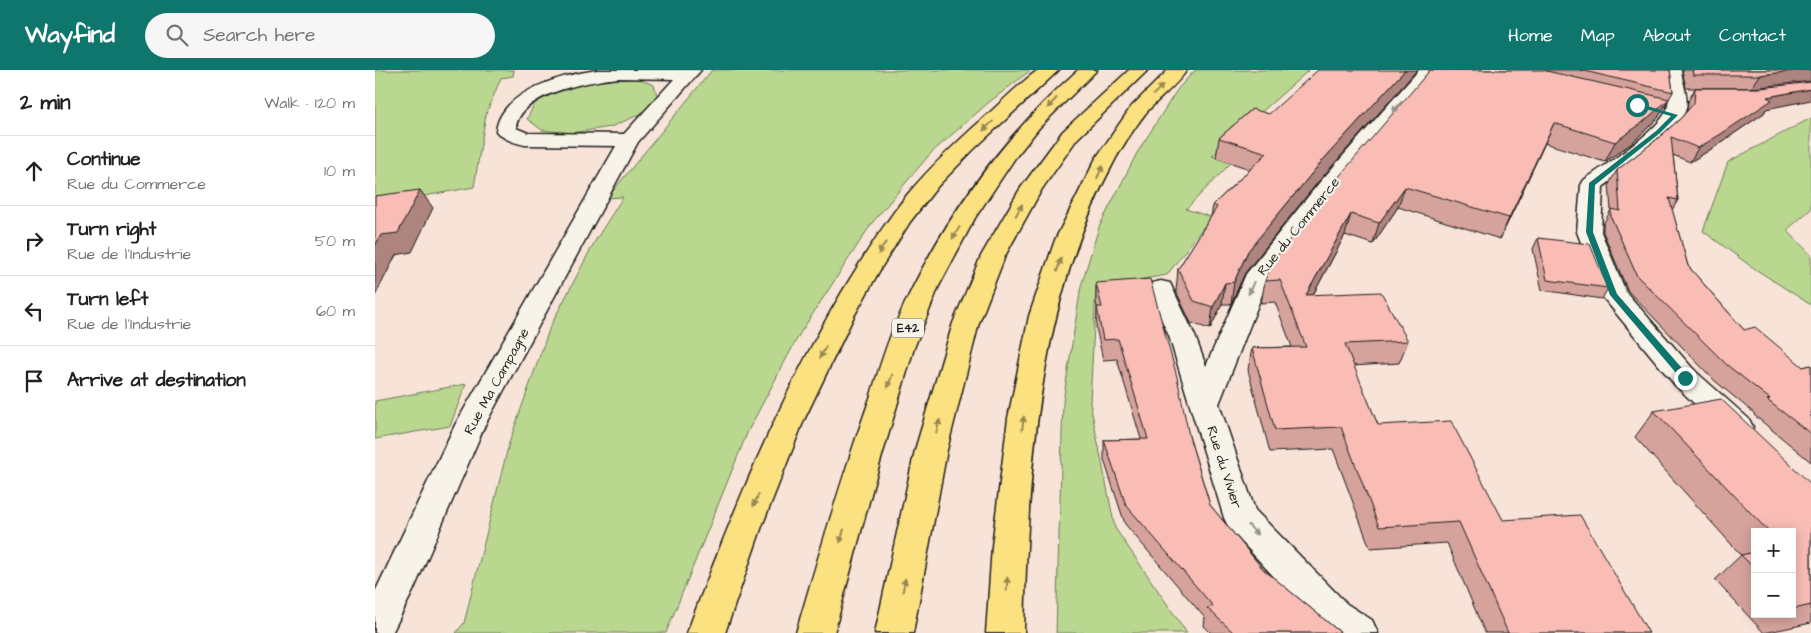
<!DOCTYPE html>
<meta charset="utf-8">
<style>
body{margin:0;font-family:"Architects Daughter",sans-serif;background:#f6f6f6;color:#202124}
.controls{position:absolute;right:15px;bottom:15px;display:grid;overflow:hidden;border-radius:0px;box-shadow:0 2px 12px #0003}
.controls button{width:45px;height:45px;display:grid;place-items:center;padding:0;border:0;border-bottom:1px solid #e0e0e0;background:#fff;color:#202124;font:25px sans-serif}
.stop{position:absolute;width:15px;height:15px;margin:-11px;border:4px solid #0f766e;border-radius:50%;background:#fff}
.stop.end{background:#0f766e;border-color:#fff;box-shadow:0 1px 5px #0008}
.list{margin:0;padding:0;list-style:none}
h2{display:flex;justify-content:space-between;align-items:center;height:65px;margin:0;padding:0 20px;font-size:21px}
h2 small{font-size:16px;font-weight:400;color:#757577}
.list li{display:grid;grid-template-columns:32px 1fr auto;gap:15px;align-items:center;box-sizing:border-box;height:70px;padding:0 20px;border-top:1px solid #e0e0e0}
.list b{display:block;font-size:19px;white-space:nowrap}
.list p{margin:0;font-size:16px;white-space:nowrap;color:#757577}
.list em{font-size:16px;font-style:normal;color:#757577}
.icon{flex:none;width:28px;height:28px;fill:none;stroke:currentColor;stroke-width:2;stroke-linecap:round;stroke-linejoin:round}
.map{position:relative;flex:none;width:1436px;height:563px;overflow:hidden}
header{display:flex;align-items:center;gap:30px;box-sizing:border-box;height:70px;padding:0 25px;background:#0f766e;color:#fff}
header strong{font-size:24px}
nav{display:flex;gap:28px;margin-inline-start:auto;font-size:18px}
.search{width:350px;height:45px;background:#f6f6f6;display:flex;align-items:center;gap:12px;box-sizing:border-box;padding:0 18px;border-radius:28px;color:#757577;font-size:19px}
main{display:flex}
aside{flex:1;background:#fff}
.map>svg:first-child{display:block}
</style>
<header>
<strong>Wayfind</strong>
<div class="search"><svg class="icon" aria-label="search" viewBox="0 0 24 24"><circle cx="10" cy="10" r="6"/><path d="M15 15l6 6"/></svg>Search here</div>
<nav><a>Home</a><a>Map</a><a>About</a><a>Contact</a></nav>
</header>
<main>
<aside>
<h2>2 min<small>Walk · 120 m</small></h2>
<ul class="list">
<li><svg class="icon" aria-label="ahead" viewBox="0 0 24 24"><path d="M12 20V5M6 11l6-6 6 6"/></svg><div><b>Continue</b><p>Rue du Commerce</p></div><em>10 m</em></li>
<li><svg class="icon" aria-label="right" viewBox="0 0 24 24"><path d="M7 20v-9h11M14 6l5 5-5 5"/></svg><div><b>Turn right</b><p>Rue de l'Industrie</p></div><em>50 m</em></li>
<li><svg class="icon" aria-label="left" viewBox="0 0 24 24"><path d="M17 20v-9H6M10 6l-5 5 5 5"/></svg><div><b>Turn left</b><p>Rue de l'Industrie</p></div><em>60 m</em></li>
<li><svg class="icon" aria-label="arrive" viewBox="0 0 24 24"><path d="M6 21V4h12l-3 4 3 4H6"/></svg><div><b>Arrive at destination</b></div></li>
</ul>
</aside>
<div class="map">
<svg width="1436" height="563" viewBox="0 0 1436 563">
<rect width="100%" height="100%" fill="#f8e3d9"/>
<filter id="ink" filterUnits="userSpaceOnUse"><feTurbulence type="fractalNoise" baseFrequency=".02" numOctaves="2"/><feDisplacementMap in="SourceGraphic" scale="10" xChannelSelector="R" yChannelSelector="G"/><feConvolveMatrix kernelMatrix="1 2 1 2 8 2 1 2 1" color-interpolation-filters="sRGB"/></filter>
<g filter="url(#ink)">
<g fill="#b9d78f" stroke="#6a7a56">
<polygon points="0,0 139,0 138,6 126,8 111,44 99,117 0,135"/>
<polygon points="337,0 656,0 613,33 555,84 497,153 424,265 373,361 291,563 81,563 89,553 134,373 175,257 220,171 248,127 232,128"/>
<polygon points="820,0 934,0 837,86 856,93 811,139 836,147 792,205 721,217 715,333 740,458 812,563 681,563 688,332 706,216 724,157 762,83 802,20"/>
<polygon points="222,9 265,9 279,15 283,28 268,43 236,57 196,63 167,60 152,49 160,33 189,17"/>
<polygon points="1436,48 1436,139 1412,160 1436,185 1436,235 1374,195 1328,161 1353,92"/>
<polygon points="91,314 75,356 0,369 0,331"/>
</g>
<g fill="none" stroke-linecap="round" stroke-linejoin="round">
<defs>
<g id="minor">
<path d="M222 0H326L263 72 110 355 39 519 17 563H0V522L80 355 241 76 150 75C141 73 127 69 121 61 126 20 188 5 222 0ZM244 8 299 9 249 64 153 63 141 58C144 23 215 11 244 8Z"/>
<polygon points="1044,0 1062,0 960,123 892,212 844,334 880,440 972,534 997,550 1003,563 953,563 946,558 854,458 849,448 794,266 773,219 777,213 786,211 795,213 820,266 831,296 871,204 944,113"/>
<path d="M1288 0H1306C1307 11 1314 27 1311 38 1306 63 1248 102 1228 117L1226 162 1251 222 1320 301 1374 349 1378 357 1374 365 1363 369 1352 365 1300 315 1226 225 1202 162 1206 115 1209 110C1228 97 1286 59 1292 39 1296 28 1290 12 1288 0Z"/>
</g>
<g id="highway">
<path d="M663 0H684L598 80 563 116 535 152 506 198 478 248 429 350 387 456 350 563H312C356 446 403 330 467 222 487 189 508 155 532 125 556 96 584 70 612 45 629 30 645 13 663 0Z"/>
<path d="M703 0H722L664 58 640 88 600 148 564 216 539 278 499 413 459 563H421C444 484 467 406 495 328 503 303 510 277 521 253 563 157 624 70 703 0Z"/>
<polygon points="754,0 773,0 702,69 667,119 630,186 604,253 572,380 538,563 500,563 540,380 578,253 606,186 645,119 688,61"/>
<path d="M793 0H812C800 17 783 29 770 44 760 57 749 74 741 88 662 233 653 402 649 563H611L617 476 633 348 654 246 680 170 721 88 756 37Z"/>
</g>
</defs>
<use href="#minor" stroke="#1c1c1c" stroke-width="3"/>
<use href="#highway" stroke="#1c1c1c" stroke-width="3"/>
<use href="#minor" fill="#f7f3e8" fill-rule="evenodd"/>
<use href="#highway" fill="#fbe180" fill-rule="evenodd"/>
</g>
<g fill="#d6a39c" stroke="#1c1c1c" fill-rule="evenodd">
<polygon points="1055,0 1295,0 1298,22 1283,48 1257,73 1230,92 1170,73 1125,169 1023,137 998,174 970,165 938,225 1033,271 1024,293 978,296 1003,355 1274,563 1110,563 1072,473 995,478 958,379 895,382 873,300 877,278 917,277 900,232 886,233 890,211"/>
<polygon points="1307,0 1436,0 1377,18 1311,18"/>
<polygon points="1320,18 1386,18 1391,39 1389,43 1338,78 1315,92 1298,85 1303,130 1297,140 1313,196 1369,260 1428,297 1436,295 1436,392 1379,345 1380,344 1340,311 1253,221 1228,162 1228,154 1236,140 1234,114 1242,100 1281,70 1306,48 1312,41 1313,32"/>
<polygon points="877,39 943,112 870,203 856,234 847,234 835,259 816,253 801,221 803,199 836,147 838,135 875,99 841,88 844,68"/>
<polygon points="1163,168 1233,218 1227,229 1167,220 1158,179"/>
<polygon points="721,213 814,366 835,435 888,499 966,563 836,563 829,556 830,548 750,454 729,390 729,370 766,369 742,289 728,290 721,257 722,237 721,233"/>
<path d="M1279 341 1436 414V553L1389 563 1340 510 1366 485 1260 367ZM1380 462H1417V544H1380Z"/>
</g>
<g fill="#ae847f" stroke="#1c1c1c">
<polygon points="1030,0 1042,0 943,112 870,203 856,234 859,212 873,181 947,91"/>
<polygon points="1425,0 1436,0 1436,11 1377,18 1385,5"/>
<polygon points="1436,19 1436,30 1391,39 1389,43 1338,78 1315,92 1323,78 1392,27"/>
<polygon points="1294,29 1283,48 1257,73 1230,92 1240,72"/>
<polygon points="1179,53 1170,73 1125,169 1134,148"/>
<polygon points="1030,117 1023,137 998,174 1004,153"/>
<polygon points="45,120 58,138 37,182 21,185 0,226 0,176 6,165"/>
<polygon points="976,144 970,165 926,247 931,225"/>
<polygon points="850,213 847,234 835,259 838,237"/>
</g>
<g fill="#f9bdb5" stroke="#1c1c1c">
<polygon points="943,0 1030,0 947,91 873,181 859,212 850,213 838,237 819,231 803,199 842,137 838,135 892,83 844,68 877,39 894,44"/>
<polygon points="1055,0 1167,0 1294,29 1267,53 1240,72 1179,53 1134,148 1030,117 1004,153 976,144 931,225 1006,222 1033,271 970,274 1003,355 1076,351 1128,450 1205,445 1274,563 1133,563 1084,452 1004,457 966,357 900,360 877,278 931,277 905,210 890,211 898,191 967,103"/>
<polygon points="1205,0 1295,0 1298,22"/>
<polygon points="1317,0 1425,0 1385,5 1318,5"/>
<polygon points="1436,12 1436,19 1392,27 1397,30 1346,64 1323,78 1296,67 1303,130 1294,128 1313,196 1369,260 1380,257 1428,297 1436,295 1436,364 1392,330 1395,329 1352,295 1262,206 1236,147 1236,139 1245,141 1242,100 1281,70 1306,48 1319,33 1320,18 1386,18"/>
<polygon points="45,120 23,163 6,165 0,176 0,126"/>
<polygon points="1163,168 1215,174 1233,218 1172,210"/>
<polygon points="775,209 802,307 814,366 835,435 888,499 966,563 859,563 832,538 838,536 751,435 729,370 773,369 743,269 728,270 722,237 727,237 721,213"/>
<polygon points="1346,329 1436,414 1436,535 1419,539 1417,537 1417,462 1394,462 1279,341"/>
<polygon points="1380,482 1380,499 1366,485"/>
</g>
<defs><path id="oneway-solid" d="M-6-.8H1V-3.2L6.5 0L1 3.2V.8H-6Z" transform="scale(1.25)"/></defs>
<g fill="#978853">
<use href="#oneway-solid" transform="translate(783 20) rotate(-45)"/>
<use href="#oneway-solid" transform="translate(677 33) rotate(133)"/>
<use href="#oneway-solid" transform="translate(613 56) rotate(137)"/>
<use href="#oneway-solid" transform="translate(725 102) rotate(-65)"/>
<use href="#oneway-solid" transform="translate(644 140) rotate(-61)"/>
<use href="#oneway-solid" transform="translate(581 163) rotate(121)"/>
<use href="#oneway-solid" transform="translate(507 178) rotate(122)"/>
<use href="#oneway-solid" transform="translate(684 195) rotate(-72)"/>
<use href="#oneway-solid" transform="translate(448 282) rotate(118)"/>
<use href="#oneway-solid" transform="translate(515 311) rotate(109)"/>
<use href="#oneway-solid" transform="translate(648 353) rotate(-83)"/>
<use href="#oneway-solid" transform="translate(563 356) rotate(-75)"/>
<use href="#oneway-solid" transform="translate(381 430) rotate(113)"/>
<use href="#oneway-solid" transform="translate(467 466) rotate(106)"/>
<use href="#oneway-solid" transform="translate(632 514) rotate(-87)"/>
<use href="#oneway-solid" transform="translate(529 515) rotate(-79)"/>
</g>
<g fill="#94928c">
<use href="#oneway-solid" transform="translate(1022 37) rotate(131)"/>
<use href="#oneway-solid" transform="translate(876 218) rotate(113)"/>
<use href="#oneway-solid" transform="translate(878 460) rotate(47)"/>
</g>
</g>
<polygon fill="#0f766e" points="1262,33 1303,45 1285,63 1220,115 1218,162 1242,224 1313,305 1314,308 1310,311 1307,310 1235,225 1211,162 1214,113 1281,61 1296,46 1260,36"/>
<g text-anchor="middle" stroke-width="4.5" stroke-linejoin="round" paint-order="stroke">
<rect fill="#f7f3e8" stroke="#5e5c59" stroke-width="1" x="517" y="248.5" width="32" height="19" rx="4"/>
<g font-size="12" font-weight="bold" fill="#1c1c1c">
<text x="533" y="262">E42</text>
</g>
<g font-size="14" fill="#1c1c1c" stroke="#f7f3e8">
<text transform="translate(923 156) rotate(-51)" y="5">Rue du Commerce</text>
<text transform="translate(121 311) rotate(-61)" y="5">Rue Ma Campagne</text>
<text transform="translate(850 397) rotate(72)" y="5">Rue du Vivier</text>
</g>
</g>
</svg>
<div class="controls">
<button>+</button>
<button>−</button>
</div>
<div class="stop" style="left:1262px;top:35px"></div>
<div class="stop end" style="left:1310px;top:308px"></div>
</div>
</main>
